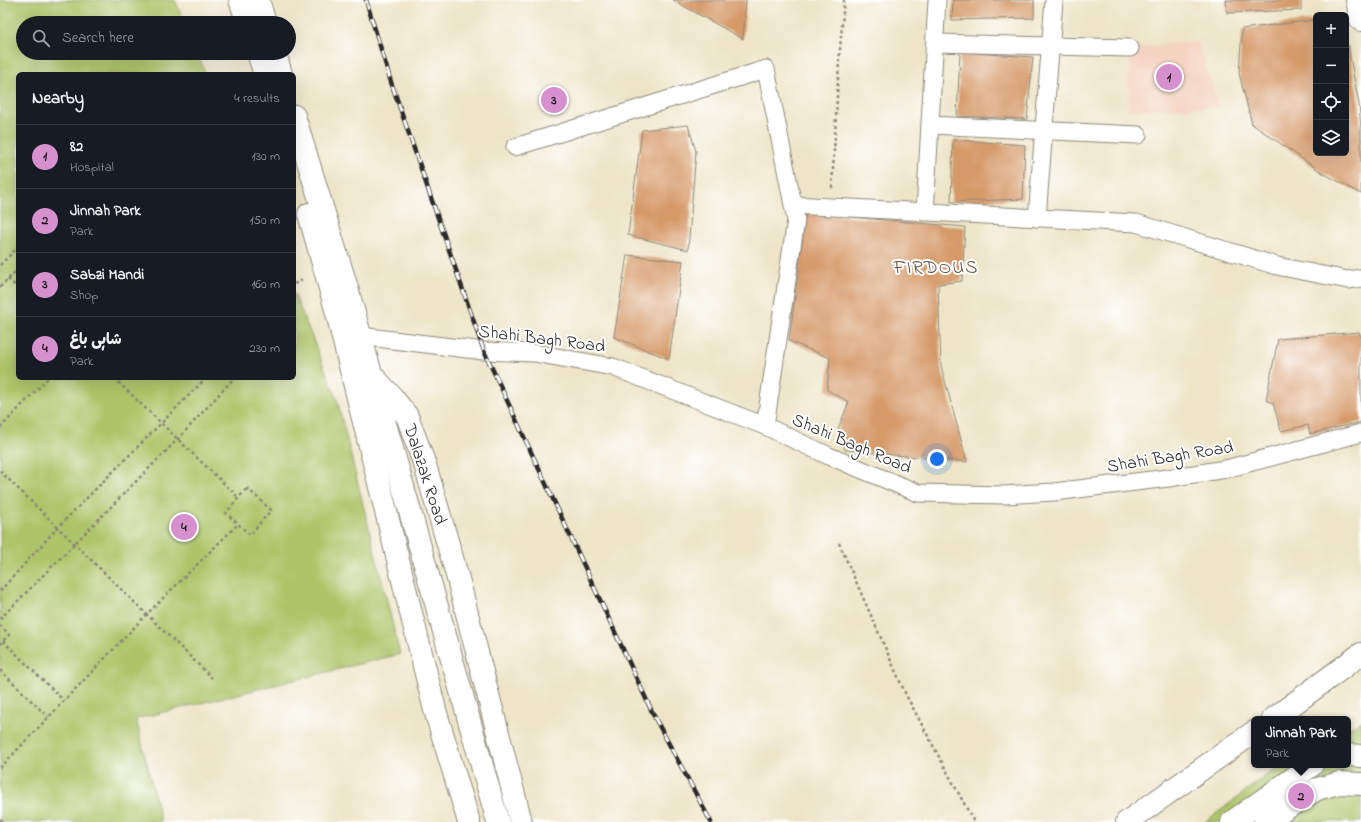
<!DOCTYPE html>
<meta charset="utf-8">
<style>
body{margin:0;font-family:"Indie Flower","Playpen Sans Arabic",sans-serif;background:#20242c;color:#f1f3f6}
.controls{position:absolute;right:12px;top:12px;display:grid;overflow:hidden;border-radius:6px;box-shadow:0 4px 16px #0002}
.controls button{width:36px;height:36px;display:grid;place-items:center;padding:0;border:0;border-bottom:1px solid #363941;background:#171b24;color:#f1f3f6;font:20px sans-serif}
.you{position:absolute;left:937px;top:459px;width:14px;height:14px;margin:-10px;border:3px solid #fff;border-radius:50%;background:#1a73e8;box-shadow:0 0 0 6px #1a73e833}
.badge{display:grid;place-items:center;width:26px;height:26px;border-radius:50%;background:#d690ce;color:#111;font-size:13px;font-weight:700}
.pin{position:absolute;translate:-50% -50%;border:2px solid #fff;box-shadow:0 1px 4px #0006}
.popup{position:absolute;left:1251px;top:716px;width:100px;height:52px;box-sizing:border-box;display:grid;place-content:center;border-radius:6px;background:#171b24;filter:drop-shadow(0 1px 3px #0005);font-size:13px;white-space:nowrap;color:#9ea1a6}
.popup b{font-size:15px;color:#f1f3f6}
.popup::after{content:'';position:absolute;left:50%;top:100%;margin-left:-8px;border:8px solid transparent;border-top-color:#171b24}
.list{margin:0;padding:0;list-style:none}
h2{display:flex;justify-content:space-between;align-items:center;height:52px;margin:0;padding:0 16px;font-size:17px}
h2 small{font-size:13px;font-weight:400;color:#9ea1a6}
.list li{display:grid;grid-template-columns:26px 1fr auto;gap:12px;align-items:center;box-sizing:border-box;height:64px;padding:0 16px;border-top:1px solid #363941}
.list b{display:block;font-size:15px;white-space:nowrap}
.list p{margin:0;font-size:13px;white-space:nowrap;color:#9ea1a6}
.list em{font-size:13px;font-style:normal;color:#9ea1a6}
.icon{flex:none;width:22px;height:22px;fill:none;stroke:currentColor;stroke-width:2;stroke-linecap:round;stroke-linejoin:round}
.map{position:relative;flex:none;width:1361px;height:822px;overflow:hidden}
.search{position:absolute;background:#171b24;box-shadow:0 4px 16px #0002;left:16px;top:16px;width:280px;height:44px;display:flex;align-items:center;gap:10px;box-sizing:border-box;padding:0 14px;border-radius:22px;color:#9ea1a6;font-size:15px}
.panel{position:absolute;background:#171b24;box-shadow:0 4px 16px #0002;left:16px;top:72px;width:280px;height:308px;border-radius:6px}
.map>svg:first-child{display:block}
</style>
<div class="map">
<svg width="1361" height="822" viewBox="0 0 1361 822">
<rect width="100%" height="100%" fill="#fff"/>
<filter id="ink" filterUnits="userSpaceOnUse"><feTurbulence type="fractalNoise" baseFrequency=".025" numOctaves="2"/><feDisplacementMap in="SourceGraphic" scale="8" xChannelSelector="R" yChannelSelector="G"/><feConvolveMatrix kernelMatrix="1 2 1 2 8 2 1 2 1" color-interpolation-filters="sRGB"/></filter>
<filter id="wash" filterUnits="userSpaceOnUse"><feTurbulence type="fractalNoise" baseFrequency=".012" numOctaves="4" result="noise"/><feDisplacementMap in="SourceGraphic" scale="16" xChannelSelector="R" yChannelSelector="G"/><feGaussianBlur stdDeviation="0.9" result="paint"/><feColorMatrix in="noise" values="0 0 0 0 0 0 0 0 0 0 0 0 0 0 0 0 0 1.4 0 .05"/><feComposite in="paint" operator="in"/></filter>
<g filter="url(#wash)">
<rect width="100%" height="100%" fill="#eee5c8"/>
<polygon fill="#f4d3c0" points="1197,41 1219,107 1128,109 1130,48"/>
<g fill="#adc468" stroke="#6c784a">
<polygon points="0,0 175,0 185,23 23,23 23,53 197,53 206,74 18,74 18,378 294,378 294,293 337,399 400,654 136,719 161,822 0,822"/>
<polygon points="1361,721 1361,822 1205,822 1275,769 1283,765 1348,765 1348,729"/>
</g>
<g id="blocks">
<g fill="#d69a69">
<polygon points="673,0 746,0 743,39"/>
<polygon points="953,0 1034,0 1034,18 952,20"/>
<polygon points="1226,0 1301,0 1301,10 1227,13"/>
<polygon points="1314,20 1316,21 1316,153 1346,153 1346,44 1348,46 1359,104 1361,129 1361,194 1323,173 1252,124 1239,73 1242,29"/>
<polygon points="960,52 1033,57 1027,119 957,116"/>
<polygon points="688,125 696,151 688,250 628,235 642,130"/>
<polygon points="953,140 1025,145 1023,199 951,202"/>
<polygon points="806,213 965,227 962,281 938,284 941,366 967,462 845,450 838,429 849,402 827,390 830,358 789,341"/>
<polygon points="627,255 683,261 669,359 614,337"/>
<polygon points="1359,332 1361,337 1361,422 1310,434 1308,425 1281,431 1273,403 1266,400 1278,339"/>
</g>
</g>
</g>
<g filter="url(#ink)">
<use href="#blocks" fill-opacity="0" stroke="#8c887a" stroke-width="1"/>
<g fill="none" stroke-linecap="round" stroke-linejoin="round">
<defs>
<g id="street">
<polyline points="935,43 1130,48"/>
<polyline points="930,125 1138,135"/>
<polyline points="515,147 766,69 796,220 765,426"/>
<polyline points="793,205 1136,223 1277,266 1348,280 1361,278"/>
<polyline points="925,212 937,0"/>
<polyline points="1037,218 1054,0"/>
<polyline points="360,336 484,351 534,353 613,367 765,426 829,456 918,493 1004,495 1054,492 1168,478 1226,469 1361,433"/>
</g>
<g id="secondary">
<polyline points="1357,0 1361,20"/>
<polyline points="1273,719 1361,654"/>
<polyline points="1348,755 1361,756"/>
<polyline points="1127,822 1254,732"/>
<polyline points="1232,822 1312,765"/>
<polyline points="1265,822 1317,789 1339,783 1361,784"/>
</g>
<g id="primary">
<polyline points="240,0 248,23"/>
<polyline points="258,0 265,23"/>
<polyline points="258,53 265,74"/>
<polyline points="275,53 281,74"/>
<polyline points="294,116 347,288 371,374 392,397 407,416 425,465 457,575 521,822"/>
<polyline points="309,214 337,313 357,394 435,710 469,822"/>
<polyline points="373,381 498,822"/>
</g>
</defs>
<use href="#street" stroke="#8c887a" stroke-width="19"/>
<use href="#secondary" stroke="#8c887a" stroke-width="24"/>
<use href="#primary" stroke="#8c887a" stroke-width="24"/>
<g stroke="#8c887a" stroke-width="2.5" stroke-dasharray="3 3" stroke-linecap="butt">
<polyline points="832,188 839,62 844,0"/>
<polyline points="0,265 18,247"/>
<polyline points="8,279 18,288"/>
<polyline points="294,284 304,279"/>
<polyline points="0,287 18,269"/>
<polyline points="114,378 239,498"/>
<polyline points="0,428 48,378"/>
<polyline points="0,471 212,678"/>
<polygon points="247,488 271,510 250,535 226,513"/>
<polyline points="839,543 906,695 974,822"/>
<polyline points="0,591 58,527 206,378"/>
<polyline points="0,619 178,439 234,378"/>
<polyline points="0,625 9,635 0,644"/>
<polyline points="3,641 64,701"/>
<polyline points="0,670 48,717"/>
<polyline points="0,768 147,614 238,524"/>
<polyline points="0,819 3,822"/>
</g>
<use href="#street" stroke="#fff" stroke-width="17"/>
<use href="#secondary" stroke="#fff" stroke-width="22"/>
<use href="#primary" stroke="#fff" stroke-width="22"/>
<defs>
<polyline id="rail" points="366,0 391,82 484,351 655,718 711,822"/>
</defs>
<use href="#rail" stroke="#2b2b2b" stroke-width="4.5"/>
<use href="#rail" stroke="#fff" stroke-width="3" stroke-dasharray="9" stroke-linecap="butt"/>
</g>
</g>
<g text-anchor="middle" stroke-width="4" stroke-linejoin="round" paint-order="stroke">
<g font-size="18" fill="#2b2b2b" stroke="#fff">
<text transform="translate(542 338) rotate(7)" y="6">Shahi Bagh Road</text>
<text transform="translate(852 443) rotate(23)" y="6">Shahi Bagh Road</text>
<text transform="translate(1170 456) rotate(-9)" y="6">Shahi Bagh Road</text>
<text transform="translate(426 474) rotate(72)" y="6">Dalazak Road</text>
</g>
<g font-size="19" letter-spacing="1" fill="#675241" stroke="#fff">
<text x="936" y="273">FIRDOUS</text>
</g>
</g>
</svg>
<div class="controls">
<button>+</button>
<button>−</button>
<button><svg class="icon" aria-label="locate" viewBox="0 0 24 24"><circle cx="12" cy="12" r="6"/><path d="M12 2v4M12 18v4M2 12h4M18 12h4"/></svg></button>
<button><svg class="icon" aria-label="layers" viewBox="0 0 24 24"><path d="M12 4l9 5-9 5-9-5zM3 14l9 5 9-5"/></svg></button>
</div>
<div class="you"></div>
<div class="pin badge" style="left:1169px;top:77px">1</div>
<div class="pin badge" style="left:1301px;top:796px">2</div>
<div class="popup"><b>Jinnah Park</b>Park</div>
<div class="pin badge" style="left:554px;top:100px">3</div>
<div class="pin badge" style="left:184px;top:527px">4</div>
<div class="search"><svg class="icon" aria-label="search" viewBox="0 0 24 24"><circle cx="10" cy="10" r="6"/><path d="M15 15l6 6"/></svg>Search here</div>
<section class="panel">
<h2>Nearby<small>4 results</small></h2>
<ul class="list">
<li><span class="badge">1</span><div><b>82</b><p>Hospital</p></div><em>130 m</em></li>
<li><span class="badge">2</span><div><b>Jinnah Park</b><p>Park</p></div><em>150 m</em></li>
<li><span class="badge">3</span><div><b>Sabzi Mandi</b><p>Shop</p></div><em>160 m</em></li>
<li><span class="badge">4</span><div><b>شاہی باغ</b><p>Park</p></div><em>230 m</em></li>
</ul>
</section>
</div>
